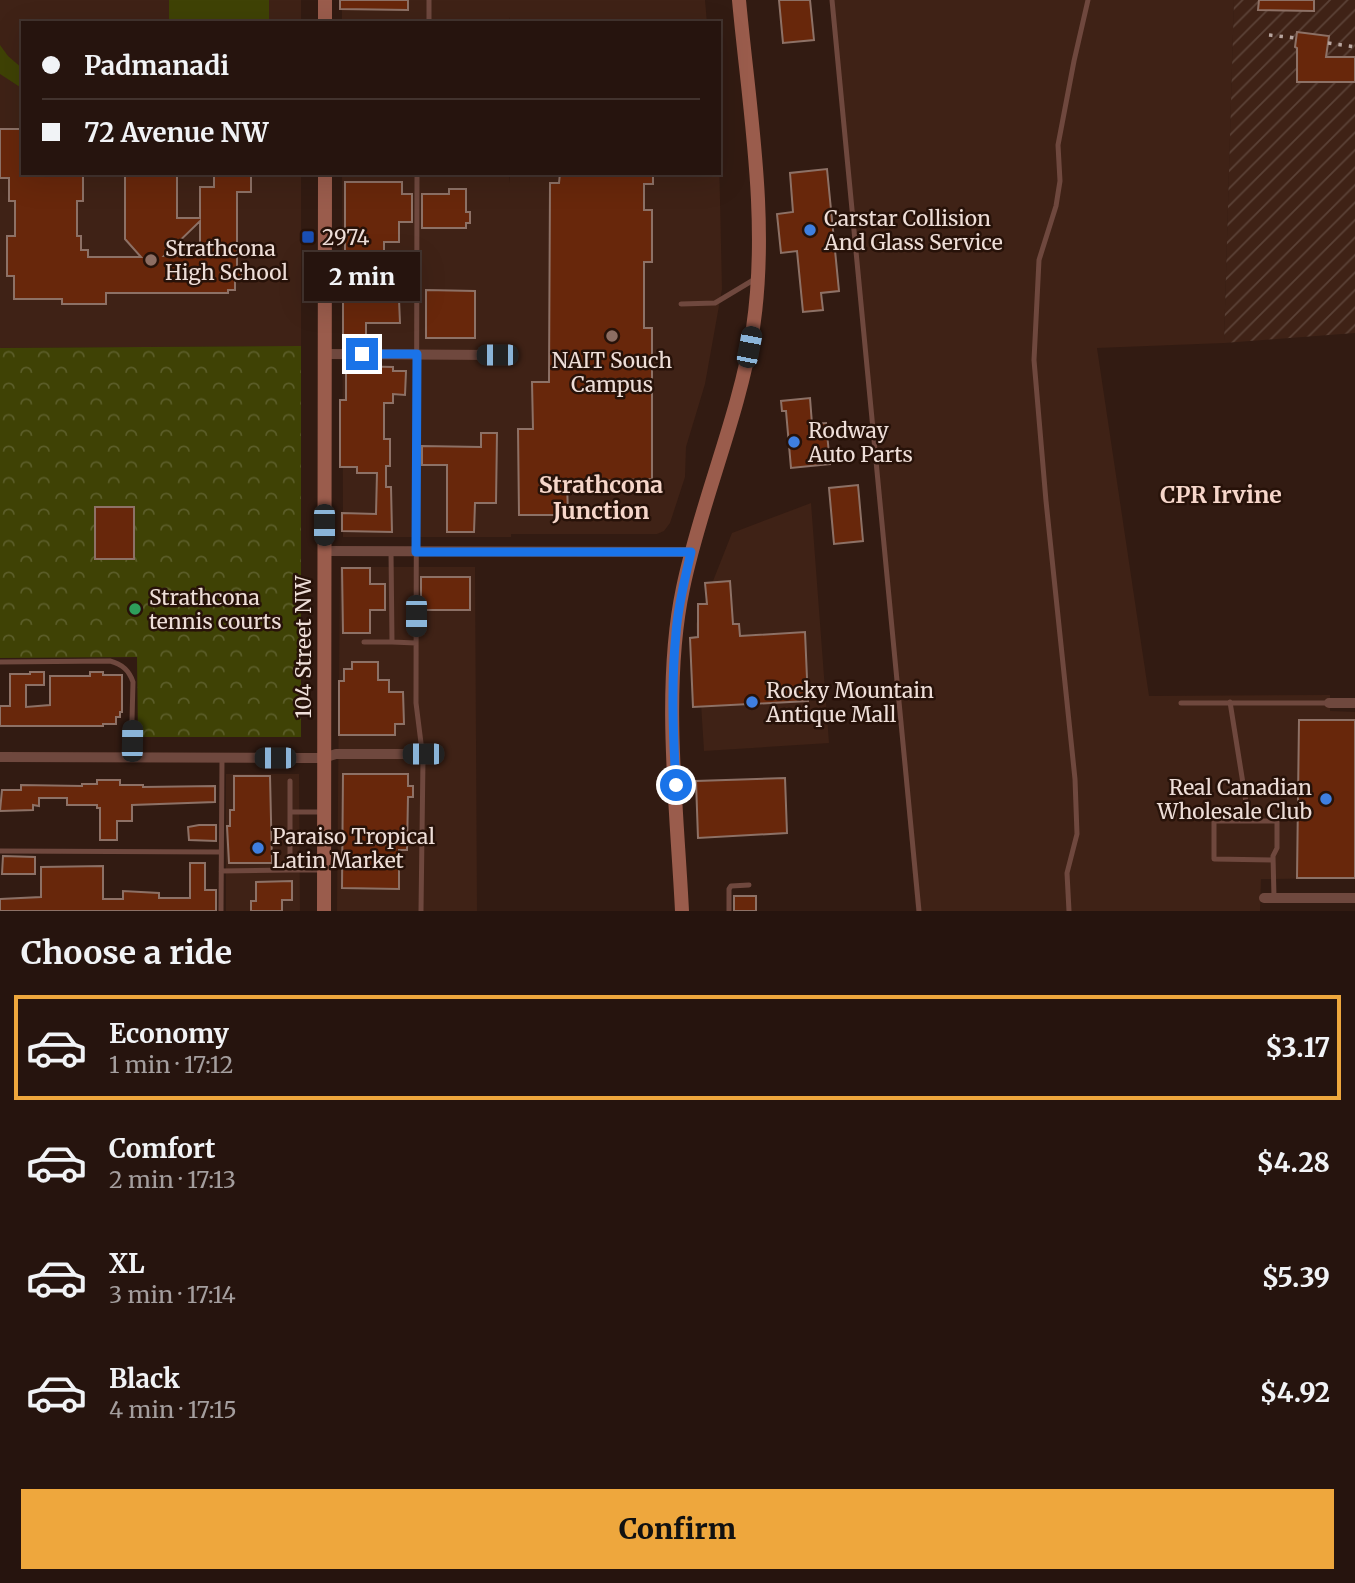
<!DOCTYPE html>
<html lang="en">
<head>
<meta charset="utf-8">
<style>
	:root { --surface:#26140e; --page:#2e1d17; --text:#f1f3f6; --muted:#a49e9e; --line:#42332e; --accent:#eea73d }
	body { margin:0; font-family:Merriweather,serif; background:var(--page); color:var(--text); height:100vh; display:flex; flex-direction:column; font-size:26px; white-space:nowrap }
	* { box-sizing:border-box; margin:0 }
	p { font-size:23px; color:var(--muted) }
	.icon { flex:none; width:38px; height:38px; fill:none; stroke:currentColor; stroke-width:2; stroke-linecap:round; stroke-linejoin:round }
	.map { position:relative; height:911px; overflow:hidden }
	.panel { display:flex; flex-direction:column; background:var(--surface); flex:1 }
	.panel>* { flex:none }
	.hud { position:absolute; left:21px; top:21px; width:700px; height:154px; border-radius:0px; box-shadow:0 7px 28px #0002,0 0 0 2px var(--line); display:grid; align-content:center; height:154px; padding:0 21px; background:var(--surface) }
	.end { position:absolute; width:32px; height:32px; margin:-16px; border:9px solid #1a73e8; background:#fff; box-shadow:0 0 0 4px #fff }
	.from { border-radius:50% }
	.bubble { position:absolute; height:49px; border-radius:0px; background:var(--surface); box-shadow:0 7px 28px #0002,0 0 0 2px var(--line); font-size:23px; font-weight:800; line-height:49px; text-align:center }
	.car { position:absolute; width:21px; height:42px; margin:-21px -10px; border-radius:9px; box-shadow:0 0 5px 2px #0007; background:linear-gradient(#222 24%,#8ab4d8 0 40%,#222 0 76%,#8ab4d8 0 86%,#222 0) }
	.hud b { display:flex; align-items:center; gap:24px; height:66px; font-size:26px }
	.hud b+b { border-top:2px solid var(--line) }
	.hud i { width:18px; height:18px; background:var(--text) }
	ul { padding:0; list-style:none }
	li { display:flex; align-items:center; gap:21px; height:105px; margin:0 14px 10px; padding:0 7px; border:4px solid transparent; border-radius:0px }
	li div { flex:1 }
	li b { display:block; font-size:26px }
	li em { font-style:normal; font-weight:800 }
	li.current { border-color:var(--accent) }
	li>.icon { width:63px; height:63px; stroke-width:1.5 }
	h2 { padding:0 21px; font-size:32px; line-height:84px }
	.action { display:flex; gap:14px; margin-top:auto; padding:14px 21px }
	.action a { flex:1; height:80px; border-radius:0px; background:var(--accent); color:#111; font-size:28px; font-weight:800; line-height:80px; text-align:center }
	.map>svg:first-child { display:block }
</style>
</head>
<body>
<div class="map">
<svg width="1355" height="911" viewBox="0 0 1355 911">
	<defs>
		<pattern id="industrial-furrows" width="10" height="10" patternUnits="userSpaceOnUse" patternTransform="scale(1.75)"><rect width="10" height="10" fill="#3f2216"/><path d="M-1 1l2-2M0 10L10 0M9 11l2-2" fill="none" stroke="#5b4237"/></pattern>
		<pattern id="park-crowns" width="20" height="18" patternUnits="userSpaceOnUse" patternTransform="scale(1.75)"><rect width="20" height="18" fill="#3f4205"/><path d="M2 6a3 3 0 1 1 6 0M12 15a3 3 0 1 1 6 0" fill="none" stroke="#5b5d29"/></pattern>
	</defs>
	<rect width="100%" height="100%" fill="#321b12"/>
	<path fill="#3f2216" d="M0 0H301V23H23V173H301V346L0 348Z
		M342 0H705L707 23H510V17L509 23H342Z
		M834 0H1234L1224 343 1097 348 1149 696 1330 695V711L1355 712V878L1261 879 1260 911H916Z
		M719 155 722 289 705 384 686 447 685 477 670 523 664 531 657 534H511V537H343L342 173H509L510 183V173H719Z
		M811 503 829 743 704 751 696 624 732 533Z
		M340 567H475L477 911H337Z
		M226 774H299L300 911H226Z"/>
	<path fill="url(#industrial-furrows)" d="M1234 0H1355V333L1224 343Z"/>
	<path fill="#3f4205" d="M169 0H269V23H169Z
		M0 45 8 56 23 69V89L0 74Z"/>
	<path fill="url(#park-crowns)" d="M301 346V737H138L137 657 0 658V348Z"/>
	<path fill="#68270b" stroke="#8d7166" stroke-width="2" fill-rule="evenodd" d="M340 0H408V10L340 9Z
		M779 0H810L814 40 783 43Z
		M1259 0H1314V11L1258 10Z
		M1297 32 1329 36 1326 57H1355V82H1297V48L1295 47Z
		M0 129H23V173H83V201H77V236H81V250H88V257H141L125 239V173H177V218H200V187H214V173H251V192H237V269H242V280H235V290H228V293H106V304H62V299H14V276H7V236H15V201H9V178H0ZM200 221V256H164Z
		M827 169 839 291 821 293 823 310 803 312 797 251 781 253 777 214 793 212 790 173Z
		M560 173H653V184H644V210H652V262H644V328H652V479L567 482 568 515H519L518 429H533L532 382H549L550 183H559Z
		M345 182H402V194H412V222H399V242H384V258H366L365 279H387V262L401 263V276H398L400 323H366V339H343V279H350L351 258H345Z
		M449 189H466V212H470V223H466V228H422V194H449Z
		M426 290 475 291V338H426Z
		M346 366 393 367V371H406L405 395 393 394V403H384V439H390V466H386V487H391L392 532 342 531V513L376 514 377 473H357V467H340V400H346Z
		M810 398 812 424 826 423 830 464 791 468 786 411H782L781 401Z
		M481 433H497L496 503H475L474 532H447V465H422V446L481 447Z
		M858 485 863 541 834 544 829 488Z
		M95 507H134V559H95Z
		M342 568H370V584H385V610H370V633H343Z
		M421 577H470V610H421Z
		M730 581 733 624H739L740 636 805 632 808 701 693 707 690 638 698 637V604H707L705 583Z
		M352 662H378V680H389V692H403L404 724H395V735H339V681H344V669H352Z
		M30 672H44V685H26V707L50 705V676H90V672H103V675H122V712H120V717H116V724H103V726H0V706H10V674H30Z
		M1299 720H1355V878H1297Z
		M343 774H408V786H413V797H408L407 850H399V889L342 888Z
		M234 776H270L272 863H229L227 826H230V810H234Z
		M785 778 787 833 698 838 696 781Z
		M97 780H120V785H143V787L215 786V802L132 805V821H117V840H100V808H97V805H67V798H39V806L33 805V810L0 811 2 790H21V785L82 786V784H97Z
		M199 825H216V841L189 840 188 827Z
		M3 856 35 857V874H2Z
		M190 863H205V890H216V911H0V899L41 897V867L103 866V899H123V891L159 893V898H190Z
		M292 881V900H282V911H251V901H256V882Z
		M734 896H756V911H734Z"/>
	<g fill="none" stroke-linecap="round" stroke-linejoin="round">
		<path stroke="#6f483e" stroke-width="5" d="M832 0 919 911
			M429 23V0
			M417 173 416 703 423 759 421 911
			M681 304 715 303 755 279
			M364 642H392L391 552
			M392 642 416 643
			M0 662 110 661C122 664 129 670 133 682L131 757
			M1230 702 1249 821
			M1181 703H1329
			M290 812V781
			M0 851 221 852
			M1273 860 1214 859V821H1277V848L1273 856 1274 897
			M321 870H290V812H324
			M221 871 290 870
			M221 911 222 758
			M729 911V889L731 886 749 885
			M1069 911 1067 873 1077 834 1075 779 1046 501 1034 360 1039 260 1056 206 1060 181 1058 145 1074 61 1088 0"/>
		<path stroke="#6f483e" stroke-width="10" d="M325 354 497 355
			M324 551 691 552
			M1329 703H1355
			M0 757 302 758H323L336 754H423
			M1264 898H1355"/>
		<path stroke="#9a5c4c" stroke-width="14" d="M325 23V0
			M324 911 325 173
			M682 911C677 810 662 687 683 588 701 501 739 417 753 328 769 220 749 108 739 0"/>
		<path stroke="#b7a59f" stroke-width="3.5" stroke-dasharray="3.5 7" stroke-linecap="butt" d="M1269 35 1296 38
			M1328 43 1355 47"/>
	</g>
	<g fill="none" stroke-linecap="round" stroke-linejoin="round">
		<path stroke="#1a73e8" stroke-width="9" d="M362 354H417L416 552H691C685 579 678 605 676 633 671 683 673 734 676 785"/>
	</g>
	<g fill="#3f7fe0" stroke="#271209" stroke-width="2.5">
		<circle cx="810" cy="230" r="7"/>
		<circle cx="794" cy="442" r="7"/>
		<circle cx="752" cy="702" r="7"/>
		<circle cx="1326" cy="799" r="7"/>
		<circle cx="258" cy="848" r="7"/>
	</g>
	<rect fill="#1a4fb4" stroke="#271209" stroke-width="2.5" x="301" y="230" width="14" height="14" rx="3.5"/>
	<g fill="#8d6e63" stroke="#271209" stroke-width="2.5">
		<circle cx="151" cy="260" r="7"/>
		<circle cx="612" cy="336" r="7"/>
	</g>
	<circle fill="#2e9e5b" stroke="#271209" stroke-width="2.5" cx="135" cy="609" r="7"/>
	<g text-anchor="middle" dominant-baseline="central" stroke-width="5" stroke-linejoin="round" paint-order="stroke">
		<g font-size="21" fill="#eeded8" stroke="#271209" text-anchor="start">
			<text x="824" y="218">Carstar Collision<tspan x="824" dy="24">And Glass Service</tspan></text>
			<text x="322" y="237">2974</text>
			<text x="165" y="248">Strathcona<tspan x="165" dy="24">High School</tspan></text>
			<text x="612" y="360" text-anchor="middle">NAIT Souch<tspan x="612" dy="24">Campus</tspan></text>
			<text x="808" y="430">Rodway<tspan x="808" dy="24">Auto Parts</tspan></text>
			<text x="149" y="597">Strathcona<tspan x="149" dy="24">tennis courts</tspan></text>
			<text x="766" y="690">Rocky Mountain<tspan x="766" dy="24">Antique Mall</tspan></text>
			<text x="1312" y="787" text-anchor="end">Real Canadian<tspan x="1312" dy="24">Wholesale Club</tspan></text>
			<text x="272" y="836">Paraiso Tropical<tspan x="272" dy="24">Latin Market</tspan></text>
		</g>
		<g font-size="21" fill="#eeded8" stroke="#271209">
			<text transform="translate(303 647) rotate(-90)">104 Street NW</text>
		</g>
		<g font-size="23" font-weight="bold" fill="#f6d6ca" stroke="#271209">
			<text x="601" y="484">Strathcona<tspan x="601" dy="26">Junction</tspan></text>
			<text x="1221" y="494">CPR Irvine</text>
		</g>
	</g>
</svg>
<i class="end from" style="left:676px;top:785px"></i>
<i class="end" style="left:362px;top:354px"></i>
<div class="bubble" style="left:304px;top:252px;width:116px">2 min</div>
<i class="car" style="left:749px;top:347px;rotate:11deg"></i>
<i class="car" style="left:497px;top:355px;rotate:270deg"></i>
<i class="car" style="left:324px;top:525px;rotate:180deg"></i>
<i class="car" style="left:416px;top:616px;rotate:180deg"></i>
<i class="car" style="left:132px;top:741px;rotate:1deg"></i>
<i class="car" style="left:423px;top:754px;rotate:270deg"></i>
<i class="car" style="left:275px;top:758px;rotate:270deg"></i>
<div class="hud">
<b><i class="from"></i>Padmanadi</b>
<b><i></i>72 Avenue NW</b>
</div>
</div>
<section class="panel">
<h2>Choose a ride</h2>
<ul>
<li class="current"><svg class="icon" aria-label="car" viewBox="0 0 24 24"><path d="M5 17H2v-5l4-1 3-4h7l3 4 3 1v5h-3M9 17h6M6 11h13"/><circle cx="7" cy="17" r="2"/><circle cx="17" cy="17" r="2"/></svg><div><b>Economy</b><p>1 min · 17:12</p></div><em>$3.17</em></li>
<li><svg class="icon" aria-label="car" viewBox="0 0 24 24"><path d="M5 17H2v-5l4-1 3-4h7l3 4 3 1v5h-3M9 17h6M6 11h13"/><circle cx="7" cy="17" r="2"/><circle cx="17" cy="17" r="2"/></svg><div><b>Comfort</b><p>2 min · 17:13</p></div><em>$4.28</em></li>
<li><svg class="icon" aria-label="car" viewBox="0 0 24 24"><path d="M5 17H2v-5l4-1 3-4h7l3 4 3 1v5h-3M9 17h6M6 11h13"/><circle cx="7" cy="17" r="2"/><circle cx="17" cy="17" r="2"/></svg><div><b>XL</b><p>3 min · 17:14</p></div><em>$5.39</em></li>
<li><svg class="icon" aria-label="car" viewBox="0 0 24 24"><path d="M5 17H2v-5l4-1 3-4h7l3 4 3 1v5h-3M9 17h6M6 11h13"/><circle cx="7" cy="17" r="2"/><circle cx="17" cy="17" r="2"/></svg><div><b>Black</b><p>4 min · 17:15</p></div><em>$4.92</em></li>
</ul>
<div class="action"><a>Confirm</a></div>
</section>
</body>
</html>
